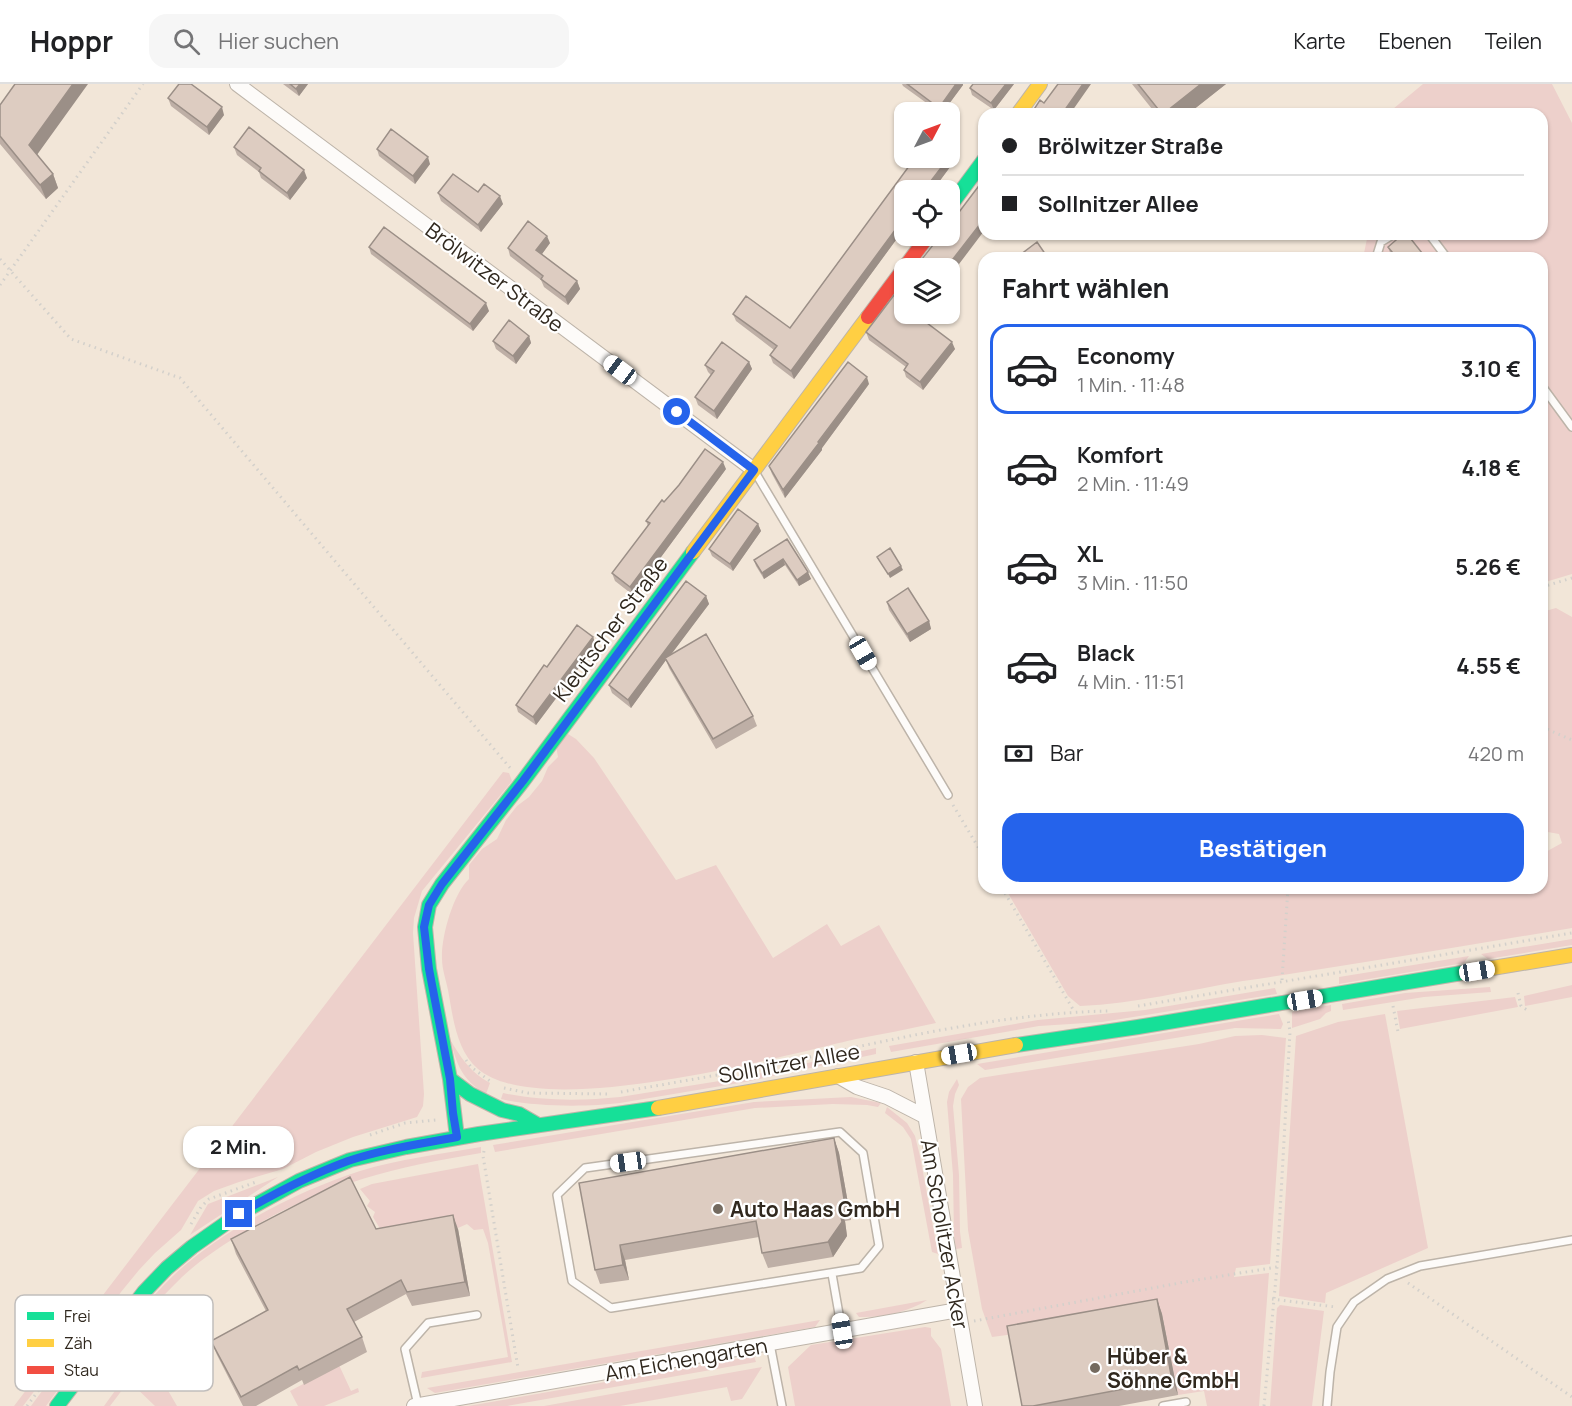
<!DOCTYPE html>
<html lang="de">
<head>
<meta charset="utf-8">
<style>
	:root { --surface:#fff; --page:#f6f6f6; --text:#202124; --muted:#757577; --line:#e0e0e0; --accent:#2563eb }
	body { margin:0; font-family:Manrope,sans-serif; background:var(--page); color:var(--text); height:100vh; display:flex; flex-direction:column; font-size:22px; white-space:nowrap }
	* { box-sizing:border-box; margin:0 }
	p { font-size:20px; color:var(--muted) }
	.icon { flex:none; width:33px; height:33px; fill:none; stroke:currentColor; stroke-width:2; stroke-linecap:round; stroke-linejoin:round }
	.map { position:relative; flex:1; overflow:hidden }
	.sheet { position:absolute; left:978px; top:168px; width:570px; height:642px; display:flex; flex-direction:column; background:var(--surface); border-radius:18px; box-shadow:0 2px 4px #0004 }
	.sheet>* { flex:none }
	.top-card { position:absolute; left:978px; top:24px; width:570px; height:132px; border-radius:18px; box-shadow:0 2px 4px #0004; display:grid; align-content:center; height:132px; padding:0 24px; background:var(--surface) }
	.needle { width:39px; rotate:49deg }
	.buttons { position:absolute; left:894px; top:18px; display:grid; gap:12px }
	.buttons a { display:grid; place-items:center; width:66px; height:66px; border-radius:12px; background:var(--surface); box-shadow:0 2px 4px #0004; font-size:30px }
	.end { position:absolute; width:27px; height:27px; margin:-14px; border:8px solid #2563eb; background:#fff; box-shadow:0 0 0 3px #fff }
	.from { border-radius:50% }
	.bubble { position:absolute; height:42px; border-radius:18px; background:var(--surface); box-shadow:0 2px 4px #0004; font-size:20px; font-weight:700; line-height:42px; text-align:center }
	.car { position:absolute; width:18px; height:36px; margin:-18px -9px; border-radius:8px; box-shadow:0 0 4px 2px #0007; background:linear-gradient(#fff 24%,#345 0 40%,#fff 0 76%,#345 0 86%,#fff 0) }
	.top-card b { display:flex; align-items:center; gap:21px; height:57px; font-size:22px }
	.top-card b+b { border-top:2px solid var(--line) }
	.top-card i { width:15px; height:15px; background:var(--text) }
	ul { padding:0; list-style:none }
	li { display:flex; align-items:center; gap:18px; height:90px; margin:0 12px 9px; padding:0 12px; border:3px solid transparent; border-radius:18px }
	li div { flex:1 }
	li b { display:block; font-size:22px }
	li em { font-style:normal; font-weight:700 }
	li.on { border-color:var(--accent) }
	li>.icon { width:54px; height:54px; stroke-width:1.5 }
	h2 { padding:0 24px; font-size:27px; line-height:72px }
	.pay { display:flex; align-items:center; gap:15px; height:66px; padding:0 24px; font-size:22px }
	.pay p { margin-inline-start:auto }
	.primary-button { display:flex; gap:12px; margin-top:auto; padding:12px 24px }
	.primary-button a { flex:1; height:69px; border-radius:18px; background:var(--accent); color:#fff; font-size:24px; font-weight:700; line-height:69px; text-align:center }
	header { display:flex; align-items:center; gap:36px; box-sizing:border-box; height:84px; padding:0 30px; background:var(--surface); border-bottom:2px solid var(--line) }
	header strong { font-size:28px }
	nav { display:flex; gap:33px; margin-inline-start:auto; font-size:21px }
	.search { width:420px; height:54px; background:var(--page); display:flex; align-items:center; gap:15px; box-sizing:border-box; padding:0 21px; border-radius:18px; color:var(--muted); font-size:22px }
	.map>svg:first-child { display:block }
</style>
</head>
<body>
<header>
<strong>Hoppr</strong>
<div class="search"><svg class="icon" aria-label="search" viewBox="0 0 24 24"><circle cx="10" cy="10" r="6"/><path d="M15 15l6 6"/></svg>Hier suchen</div>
<nav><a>Karte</a><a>Ebenen</a><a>Teilen</a></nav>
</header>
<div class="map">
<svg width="1572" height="1322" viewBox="0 0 1572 1322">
	<rect width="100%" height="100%" fill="#f2e6d8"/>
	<path fill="#edd0cb" d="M1423 0H1552L1572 39V490L1542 499V174H1363L1368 150H1542V30H1387Z
		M1556 524 1572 533V844C1462 862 1353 881 1243 897 1188 906 1135 920 1080 922L1068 912 1005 804H1542V770L1562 759 1559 750 1542 747V528Z
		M568 650 576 655 594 674 676 796 716 781 773 874 827 840 841 862 879 841 936 939C909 945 882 950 856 955 778 973 541 1038 478 985 456 966 453 933 448 906 446 896 442 885 442 875 441 853 453 810 469 795V781L482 765 497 755 506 736 517 722 529 713 542 697 548 683 558 673 556 662Z
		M503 688 509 689 512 697 422 807 414 834 413 849 424 1010 423 1022 417 1033 353 1053 316 1068 283 1085 239 1098 214 1107 198 1117 181 1146 155 1169 139 1186 121 1208 100 1239 84 1248 70 1260 23 1322H14L43 1284 90 1228Z
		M1572 855V861L1488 875 1481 870Z
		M1469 872 1464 879 1339 900V893Z
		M1572 901V913L1525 922 1524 912Z
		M1490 903 1491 908 1424 913 1343 926 1342 920 1405 909Z
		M1275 904 1277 910 1102 938 1039 942 891 968 889 962 1038 936 1145 926Z
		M1515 913 1518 923 1400 945 1397 927Z
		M1331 921V927L1326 929 1320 935 1292 944V928Z
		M1279 930 1283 940 1281 945 1235 944 985 986 977 980Z
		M1385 930 1428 1164 1326 1209 1325 1219 1279 1212 1296 952 1338 938Z
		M1262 951 1286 954 1270 1180 1236 1184 1234 1193 1269 1189 1259 1322H1207L1204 1307 1178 1311 1162 1230 992 1253 982 1225 968 1146 961 1015 968 1003 980 994 1199 960 1235 952Z
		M450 955C460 973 471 989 490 999L486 1010C462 996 457 981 450 955Z
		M876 964V970L745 998 620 1019C589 1023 532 1023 501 1015L503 1009C540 1017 582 1017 620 1013L744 993Z
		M957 995 959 1001 955 1010 953 1022 959 1091 960 1148 962 1164 956 1165 954 1151 953 1091 947 1018 949 1008Z
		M851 1013 881 1019 878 1023 867 1021 833 1020 755 1024 495 1068 493 1061 754 1018Z
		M887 1023 907 1039 915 1052 920 1072 938 1170 932 1168 911 1055 903 1043 885 1029Z
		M481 1063V1069C390 1084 321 1101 241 1150 220 1163 200 1176 182 1193 171 1204 160 1215 150 1226 129 1249 113 1279 86 1296 115 1260 143 1220 177 1188 224 1145 300 1106 360 1087 399 1075 441 1070 481 1063Z
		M478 1080 512 1278 421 1294 422 1288 508 1273 488 1159 483 1145 474 1146 467 1140 458 1144 454 1139 428 1135 382 1148 373 1133 375 1128 367 1122 370 1117 360 1105 372 1100Z
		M278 1093 190 1151 208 1120Z
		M927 1216C909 1228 881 1234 859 1233L856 1229Z
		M1280 1221 1324 1227 1312 1322H1270L1277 1224Z
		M820 1236 815 1243 435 1309 427 1304Z
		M925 1243 931 1244V1252L941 1265 951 1322H795L788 1283 811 1261Z
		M103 1244 46 1322H31L73 1265 81 1257Z
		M137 1253 177 1322H155L129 1297 110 1322H104L125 1293V1291L111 1287Z
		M754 1272 756 1278 507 1322H468Z
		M339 1281 351 1307 358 1304 359 1308 324 1322H298L290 1307Z
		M762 1283 742 1315 731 1317 727 1303 620 1322H544Z"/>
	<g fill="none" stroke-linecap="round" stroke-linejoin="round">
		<g stroke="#bdb4a9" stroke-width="10">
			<path id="lane" d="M1429 150 1447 174
				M1376 174 1381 158 1394 150
				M1542 302 1572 343
				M755 388 948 711
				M840 1048 863 1069 879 1162 861 1184 611 1224 572 1197 557 1111 585 1084Z
				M832 1190 842 1247
				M770 1260 782 1322
				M418 1321 405 1265 428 1239 477 1231
				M1163 1322 1186 1318
				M1327 1322 1330 1288 1337 1243 1354 1218 1387 1195 1420 1182 1572 1156"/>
		</g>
		<g stroke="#bdb4a9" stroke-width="16">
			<path id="street" d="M237 0 754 386
				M916 978 975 1322
				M838 992 857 1003 887 1013 924 1032
				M414 1322 958 1226"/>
		</g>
		<g stroke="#bdb4a9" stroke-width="16">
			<path id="fast" d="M950 122 984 76
				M1016 961 1138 943 1480 886
				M450 995 470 1010 502 1026 519 1030 538 1041
				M457 1053 450 995 429 885 425 843 429 821 442 800 523 697 693 468
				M57 1322 144 1208 167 1184 192 1163 239 1130 299 1097 350 1076 406 1063 479 1050 658 1024"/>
		</g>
		<g stroke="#bdb4a9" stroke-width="16">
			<path id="slow" d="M1018 30 1040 0
				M693 468 868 233
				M1480 886 1572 871
				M658 1024 1016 961"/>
		</g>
		<g stroke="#bdb4a9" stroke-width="16">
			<path id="jam" d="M868 233 928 152"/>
		</g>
		<path stroke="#d3d0cb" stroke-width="3" stroke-dasharray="1.5 4.5" stroke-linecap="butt" d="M0 175 71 255 180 294 511 685
			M0 201 143 0
			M1542 503 1572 494
			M1542 643 1572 656
			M953 721 984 773
			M1002 804 1074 927
			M1282 896 1288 804
			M1518 909 1521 922 1527 926
			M1138 922 1572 849
			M1393 922 1398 948
			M466 976 471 983 490 997
			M504 1004 528 1009 611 1010
			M621 1008C682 997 744 987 805 974 903 953 1008 929 1108 927
			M370 1051 405 1039 436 1036
			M484 1067 483 1072 518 1284
			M191 1140 201 1123 209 1115 256 1098
			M1408 1199 1572 1313
			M1272 1215 1336 1223
			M974 1237 1185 1198 1277 1183
			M27 1322 72 1262 85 1252
			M1264 1322 1277 1183 1290 948 1288 935"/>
		<use href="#lane" stroke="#fdfbf9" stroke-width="7"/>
		<use href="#street" stroke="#fdfbf9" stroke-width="14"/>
		<use href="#fast" stroke="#16e098" stroke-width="14"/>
		<use href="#slow" stroke="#ffcf43" stroke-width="14"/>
		<use href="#jam" stroke="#f24e42" stroke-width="14"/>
	</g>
	<path fill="#beafa6" d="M283 0H308L299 12Z
		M902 0H963V1L943 28H939L903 2Z
		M973 0H1014L994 26 972 11 970 4Z
		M1132 0H1226L1188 30H1156Z
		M168 14 224 31 209 51 171 22Z
		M0 21 37 71 53 90 58 104 46 115 0 60Z
		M234 63 307 94 290 116 261 94 259 88 237 71Z
		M377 65 430 80 415 100 379 72Z
		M915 74H944L947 76 950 83 933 106H904V145L794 295 773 279 770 271 774 266 736 237 733 230 746 212 790 244Z
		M478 108 503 120 481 148 441 117 438 109Z
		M550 159 542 170 577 197 580 205 568 221 544 203 541 196 510 172 508 164Z
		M369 163 489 227 473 247 371 170Z
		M1388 163 1426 174H1392Z
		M920 234 955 265 923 306 906 293 904 286 906 283 869 256 866 248Z
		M529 252 531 259 516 280 496 265 493 257Z
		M749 278 752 285 717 335 698 321 695 313 711 291 708 288 705 281Z
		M869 300 822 364V366L785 414 772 390 769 382Z
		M726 385 633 511 615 497 612 489 648 442 646 437 664 418Z
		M758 440 761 447 733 487 712 472 709 465Z
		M787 455 811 495 799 502 785 481 764 495 756 482 754 476Z
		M706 512 709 520 671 570 753 632 757 642 716 665 669 584 666 576 631 624 612 609 609 601Z
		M887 518 929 537 931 545 910 558 889 526Z
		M593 553 596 561 536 641 518 628 516 621Z
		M834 1054 839 1069 851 1136 845 1137 847 1152 833 1173 768 1184 762 1169 759 1153 625 1176 629 1196 600 1200 595 1186 579 1099Z
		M376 1145H458L470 1212 412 1222 406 1210 354 1238 362 1253 367 1268 304 1301 302 1296 256 1322H243L217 1271 211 1257 266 1227 236 1170 231 1155Z
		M1157 1215 1162 1230 1178 1311 1119 1322H1022Z"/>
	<path fill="#9b8f87" d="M73 0H88L34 75 29 61Z
		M300 0H308L299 12 296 5Z
		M956 0H963V1L943 28H941L939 24Z
		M1006 0H1014L994 26 991 19Z
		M1083 0H1091L1070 30H1062Z
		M1201 0H1226L1188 30H1163Z
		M222 23 224 31 209 51 207 43Z
		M428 73 430 80 415 100 413 92Z
		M947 76 950 83 933 106H924Z
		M304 86 307 94 290 116 287 109Z
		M53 90 58 104 46 115 40 101Z
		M500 112 503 120 481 148 478 141Z
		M904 134V145L794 295 791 287Z
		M984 135V147L950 192V184H946Z
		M547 152 550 159 539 174 536 166Z
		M577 197 580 205 568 221 565 213Z
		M486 219 489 227 473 247 470 240Z
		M915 230H924L918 237Z
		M529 252 531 259 516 280 513 272Z
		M952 258 955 265 923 306 920 298Z
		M749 278 752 285 717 335 714 327Z
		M867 293 869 300 822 364V366L785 414 783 406Z
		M723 378 726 385 633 511 630 503Z
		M758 440 761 447 733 487 730 480Z
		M783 475 785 481 764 495 762 489Z
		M901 482 903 486 890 494 888 490Z
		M808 488 811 495 799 502 797 496Z
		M706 512 709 520 667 576 665 574 666 576 631 624 628 616Z
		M929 537 931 545 910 558 907 550Z
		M593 553 596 561 536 641 533 633Z
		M834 1054 839 1069 851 1136 845 1121Z
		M839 1122 845 1137 847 1152 833 1173 828 1158Z
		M453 1131 458 1145 470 1212 465 1198Z
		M620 1161 625 1176 629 1196 623 1181Z
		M1157 1215 1162 1230 1178 1311 1172 1296Z"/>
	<path fill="#ddccc1" stroke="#9b8f87" stroke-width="1.5" d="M15 0H73L29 61 53 90 40 101 0 52V21Z
		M179 0H191L222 23 207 43 168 14Z
		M290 0H300L296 5Z
		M907 0H956L939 24Z
		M973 0H1006L991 19 970 4Z
		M1058 0H1083L1062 30H1031L1040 16 1044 19Z
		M1138 0H1201L1163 30H1162Z
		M249 43 304 86 287 109 259 87 261 84 234 63Z
		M391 45 428 73 413 92 377 65Z
		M915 74H944L947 76 924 106H904V134L791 287 770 271 777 262 733 230 746 212 790 244Z
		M453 90 478 108 484 100 500 112 478 141 438 109Z
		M984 95V135L946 184H915L940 152H950V140Z
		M528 137 547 152 536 166 577 197 565 213 541 195 543 192 508 164Z
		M384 143 486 219 470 240 369 163Z
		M1403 150H1407L1426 174H1397L1388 163Z
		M1037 158 1048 174H1016Z
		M904 198V230H915L952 258 920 298 904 286 908 280 866 248Z
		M509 236 529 252 513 272 493 257Z
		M722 258 749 278 714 327 695 313 714 287 705 281Z
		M848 278 867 293 818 358 819 359 783 406 769 382Z
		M705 365 723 378 630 503 612 489 650 439 646 437 662 416 664 418 679 401Z
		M738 425 758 440 730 480 709 465Z
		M787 455 808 488 797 496 783 475 762 489 754 476Z
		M890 464 901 482 888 490 877 473Z
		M686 497 706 512 628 616 609 601Z
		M908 504 929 537 907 550 887 518Z
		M577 541 593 553 533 633 516 621 544 581 547 583Z
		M706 550 753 632 713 655 665 574Z
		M834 1054 845 1121 839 1122 842 1138 828 1158 762 1169 756 1137 620 1161 623 1181 595 1186 579 1099Z
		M350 1093 376 1145 453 1131 465 1198 407 1208 401 1196 347 1225 362 1253 299 1286 297 1282 241 1313 211 1257 268 1226 231 1155Z
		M1157 1215 1172 1296 1033 1322H1022L1007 1242Z"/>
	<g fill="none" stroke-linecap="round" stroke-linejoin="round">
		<path stroke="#2563eb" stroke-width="8" d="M239 1130C275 1109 310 1091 348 1077 383 1065 421 1060 457 1053L453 1029 450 995 429 885 424 843 429 821 442 800 523 697 754 386 677 328"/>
	</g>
	<g fill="#746a5f" stroke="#fff" stroke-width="2">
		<circle cx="718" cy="1125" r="6"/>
		<circle cx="1095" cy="1284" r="6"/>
	</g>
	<g text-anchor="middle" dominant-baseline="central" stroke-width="4.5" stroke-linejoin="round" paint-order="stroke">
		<g font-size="21" fill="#30281e" stroke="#fff">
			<text transform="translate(495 193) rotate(37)">Brölwitzer Straße</text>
			<text transform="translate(610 545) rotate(-53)">Kleutscher Straße</text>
			<text transform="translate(789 979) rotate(-10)">Sollnitzer Allee</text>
			<text transform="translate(945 1150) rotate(80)">Am Scholitzer Acker</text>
			<text transform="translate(686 1275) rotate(-10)">Am Eichengarten</text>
		</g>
		<g font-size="21" font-weight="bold" fill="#30281e" stroke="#fff" text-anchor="start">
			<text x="730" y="1125">Auto Haas GmbH</text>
			<text x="1107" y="1272">Hüber &amp;<tspan x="1107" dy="24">Söhne GmbH</tspan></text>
		</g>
	</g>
	<rect x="15" y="1211" width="198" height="96" rx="9" fill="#fff" stroke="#c1bebc" stroke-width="1.5"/>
	<rect x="27" y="1228" width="27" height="8" fill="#16e098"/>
	<rect x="27" y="1255" width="27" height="8" fill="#ffcf43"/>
	<rect x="27" y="1282" width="27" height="8" fill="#f24e42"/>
	<g font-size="16" fill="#30281e">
		<text x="64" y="1238">Frei</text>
		<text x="64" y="1265">Zäh</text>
		<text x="64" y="1292">Stau</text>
	</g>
</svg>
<div class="buttons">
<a><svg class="needle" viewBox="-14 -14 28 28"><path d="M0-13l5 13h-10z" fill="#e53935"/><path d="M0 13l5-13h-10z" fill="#757577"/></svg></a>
<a><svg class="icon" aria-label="locate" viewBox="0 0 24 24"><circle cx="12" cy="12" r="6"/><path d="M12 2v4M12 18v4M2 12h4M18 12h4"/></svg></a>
<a><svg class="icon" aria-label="layers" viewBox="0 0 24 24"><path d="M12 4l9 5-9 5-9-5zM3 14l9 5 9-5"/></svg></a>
</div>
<i class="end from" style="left:677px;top:328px"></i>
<i class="end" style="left:239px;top:1130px"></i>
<div class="bubble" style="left:183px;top:1042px;width:111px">2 Min.</div>
<i class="car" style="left:620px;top:286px;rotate:307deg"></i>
<i class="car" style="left:863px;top:569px;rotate:150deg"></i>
<i class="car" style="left:1477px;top:887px;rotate:81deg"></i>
<i class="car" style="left:1305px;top:916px;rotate:81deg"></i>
<i class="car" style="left:959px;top:970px;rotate:260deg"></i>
<i class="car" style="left:628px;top:1078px;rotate:262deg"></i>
<i class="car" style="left:842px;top:1247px;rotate:351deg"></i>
<div class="top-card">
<b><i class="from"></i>Brölwitzer Straße</b>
<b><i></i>Sollnitzer Allee</b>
</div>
<section class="sheet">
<h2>Fahrt wählen</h2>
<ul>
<li class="on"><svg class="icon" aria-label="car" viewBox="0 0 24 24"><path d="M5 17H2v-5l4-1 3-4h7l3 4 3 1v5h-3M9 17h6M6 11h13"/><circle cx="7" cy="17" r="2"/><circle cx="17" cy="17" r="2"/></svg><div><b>Economy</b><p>1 Min. · 11:48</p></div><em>3.10 €</em></li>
<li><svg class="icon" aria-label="car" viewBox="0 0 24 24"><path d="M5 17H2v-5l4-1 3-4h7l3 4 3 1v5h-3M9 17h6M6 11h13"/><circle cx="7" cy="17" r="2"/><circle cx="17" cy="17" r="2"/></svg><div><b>Komfort</b><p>2 Min. · 11:49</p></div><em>4.18 €</em></li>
<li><svg class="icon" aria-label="car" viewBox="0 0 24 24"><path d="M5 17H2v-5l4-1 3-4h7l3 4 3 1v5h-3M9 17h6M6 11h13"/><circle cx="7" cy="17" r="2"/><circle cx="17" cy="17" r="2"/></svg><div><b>XL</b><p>3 Min. · 11:50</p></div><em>5.26 €</em></li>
<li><svg class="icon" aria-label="car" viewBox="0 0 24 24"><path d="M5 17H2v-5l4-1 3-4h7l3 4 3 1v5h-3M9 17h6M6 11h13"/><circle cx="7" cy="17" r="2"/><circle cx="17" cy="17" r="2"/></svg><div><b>Black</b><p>4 Min. · 11:51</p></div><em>4.55 €</em></li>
</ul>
<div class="pay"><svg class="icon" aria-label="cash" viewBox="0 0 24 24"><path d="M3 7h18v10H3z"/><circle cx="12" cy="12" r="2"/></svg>Bar<p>420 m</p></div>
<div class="primary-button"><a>Bestätigen</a></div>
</section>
</div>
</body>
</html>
